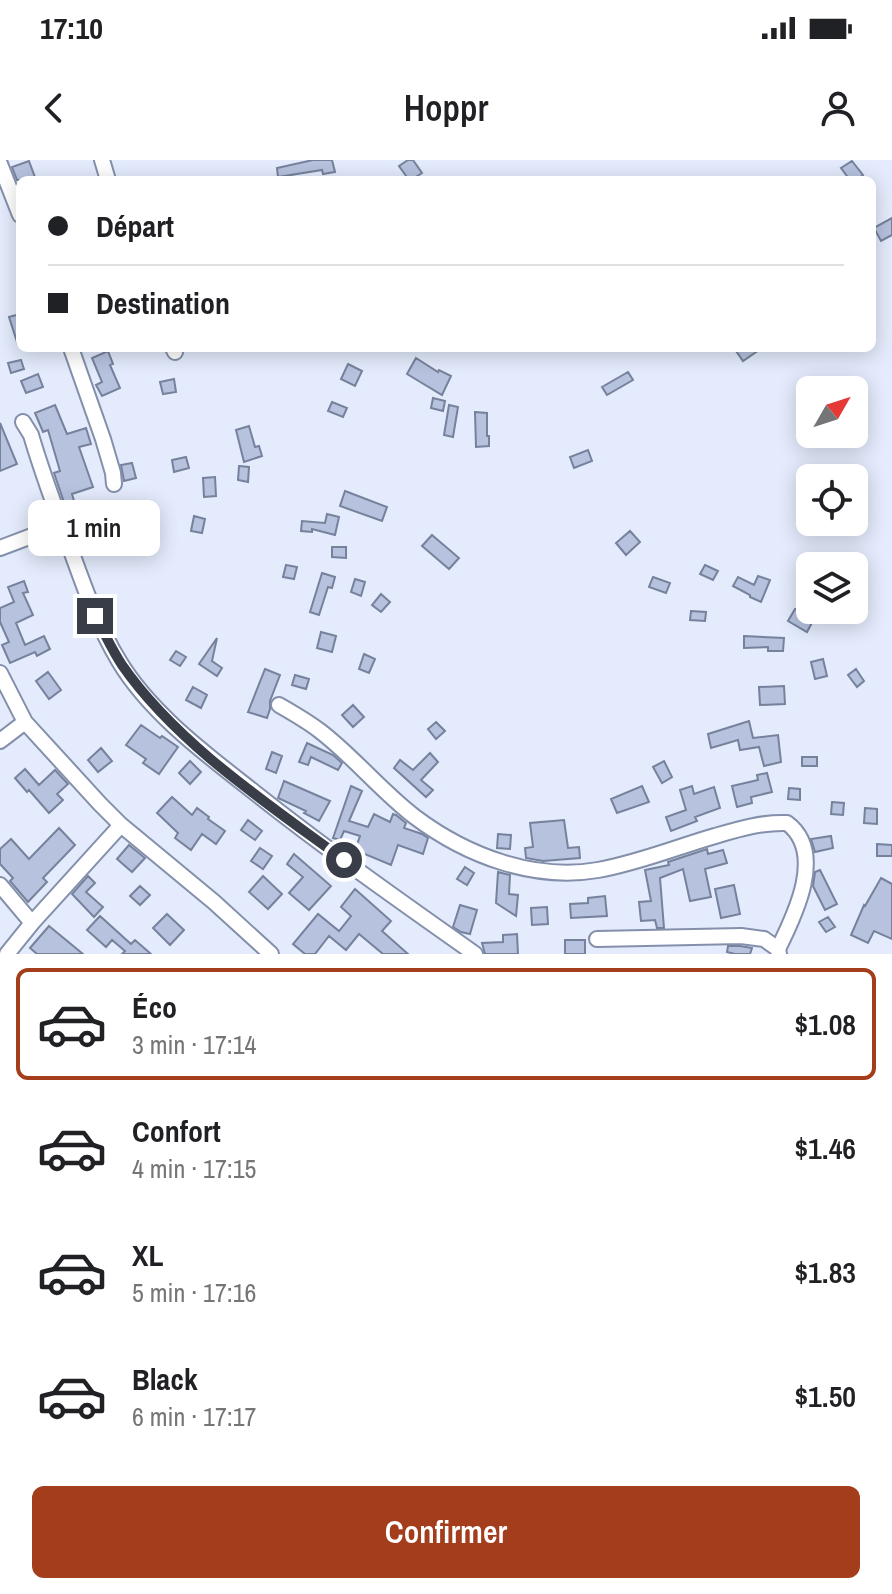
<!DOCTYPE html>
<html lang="fr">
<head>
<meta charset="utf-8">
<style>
	:root { --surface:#fff; --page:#f2f2f2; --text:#202124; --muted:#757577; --line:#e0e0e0; --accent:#a43d1c }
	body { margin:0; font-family:"Archivo Narrow",sans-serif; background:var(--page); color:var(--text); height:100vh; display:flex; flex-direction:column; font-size:30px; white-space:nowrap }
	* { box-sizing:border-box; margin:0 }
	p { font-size:26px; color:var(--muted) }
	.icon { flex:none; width:44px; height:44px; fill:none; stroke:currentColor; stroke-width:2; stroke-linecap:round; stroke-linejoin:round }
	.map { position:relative; height:794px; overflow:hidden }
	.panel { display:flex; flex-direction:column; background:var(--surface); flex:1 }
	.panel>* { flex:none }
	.guide { position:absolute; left:16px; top:16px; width:860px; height:176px; border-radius:12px; box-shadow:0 4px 20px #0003; display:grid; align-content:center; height:176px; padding:0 32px; background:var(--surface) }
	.needle { width:52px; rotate:51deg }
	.fabs { position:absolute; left:796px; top:216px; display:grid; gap:16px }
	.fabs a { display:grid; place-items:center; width:72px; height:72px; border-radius:12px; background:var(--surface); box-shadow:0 4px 20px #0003; font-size:40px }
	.end { position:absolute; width:36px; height:36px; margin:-18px; border:10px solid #383d48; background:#fff; box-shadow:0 0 0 4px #fff }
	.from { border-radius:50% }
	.bubble { position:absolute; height:56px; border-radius:12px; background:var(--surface); box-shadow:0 4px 20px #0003; font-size:26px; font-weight:600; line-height:56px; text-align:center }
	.guide b { display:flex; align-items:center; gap:28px; height:76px; font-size:30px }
	.guide b+b { border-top:2px solid var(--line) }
	.guide i { width:20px; height:20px; background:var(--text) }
	ul { padding:14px 0 0; list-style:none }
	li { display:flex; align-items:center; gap:24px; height:112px; margin:0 16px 12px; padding:0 16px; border:4px solid transparent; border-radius:12px }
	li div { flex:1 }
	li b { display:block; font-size:30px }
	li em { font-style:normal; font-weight:600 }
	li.selected { border-color:var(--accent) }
	li>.icon { width:72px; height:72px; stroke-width:1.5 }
	.action { display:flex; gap:16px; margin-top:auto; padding:16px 32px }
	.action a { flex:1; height:92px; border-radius:12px; background:var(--accent); color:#fff; font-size:32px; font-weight:600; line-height:92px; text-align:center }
	.status { display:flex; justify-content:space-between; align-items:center; height:56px; padding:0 40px; background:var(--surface); direction:ltr }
	.status svg { height:22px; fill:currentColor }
	header { display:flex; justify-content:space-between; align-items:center; height:104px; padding:0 32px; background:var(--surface); font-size:36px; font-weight:600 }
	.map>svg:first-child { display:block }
</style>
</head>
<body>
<div class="status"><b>17:10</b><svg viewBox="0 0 49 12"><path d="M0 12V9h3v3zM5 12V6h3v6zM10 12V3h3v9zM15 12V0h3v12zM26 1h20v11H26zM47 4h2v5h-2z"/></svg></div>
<header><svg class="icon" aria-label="back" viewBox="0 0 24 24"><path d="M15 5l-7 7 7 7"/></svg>Hoppr<svg class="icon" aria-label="person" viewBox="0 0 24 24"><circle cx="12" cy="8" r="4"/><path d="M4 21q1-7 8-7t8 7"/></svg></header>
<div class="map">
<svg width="892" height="794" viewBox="0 0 892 794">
	<rect width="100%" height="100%" fill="#e3ebfc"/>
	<path fill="#b6c2de" stroke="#76829c" stroke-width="2" d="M313 0H332L335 12 323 14 322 10 278 17 277 8Z
		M408 0H413L422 13 411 20H409L399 6Z
		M29 1 36 20H17L12 7Z
		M852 1 863 15 856 20H850L841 8Z
		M892 58V75L881 81 874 68Z
		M20 154V185H18L9 157Z
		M734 188H762L743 201Z
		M108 191 113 204 110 205 120 228 102 236 96 225 102 222 92 198Z
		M416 198 438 212 439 210 451 216 442 235 407 214Z
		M21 200 24 209 11 213 8 203Z
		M348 204 362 211 355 226 341 219Z
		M628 212 633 220 607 235 602 227Z
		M38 214 43 227 26 233 21 221Z
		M174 219 176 232 163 234 160 222Z
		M433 238 445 241 443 251 431 248Z
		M332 242 347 248 343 257 328 251Z
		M55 245 67 274 86 268 91 284 79 287 93 327 72 334 77 351 68 354 54 313 60 311 48 270 43 272 35 253Z
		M449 245 458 247 453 277 444 275Z
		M475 252 487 253V276H489V286L476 287Z
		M0 263 17 304 0 311Z
		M249 266 255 287 259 286 262 296 244 302 236 270Z
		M588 290 592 301 574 308 570 297Z
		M186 297 189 308 174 312 172 300Z
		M132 303 136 318 124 321 121 305Z
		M239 306 249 307 248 322 238 320Z
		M215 317 216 336 204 337 203 318Z
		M345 331 387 347 382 361 340 346Z
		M132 343 137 344 140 360 144 359 146 369 130 373 123 345Z
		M96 353 101 371 90 374 86 356Z
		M327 354 339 357 335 375 312 369V372L301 371 302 361 325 363Z
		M194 356 205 359 202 373 191 371Z
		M630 371 640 382 626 395 616 383Z
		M432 375 459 398 449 409 422 386Z
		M332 387H346V398L332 397Z
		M286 405 297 407 294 419 283 417Z
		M705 405 718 411 713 420 700 414Z
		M322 413 335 417 332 428 328 427 319 455 310 452Z
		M758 416 770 420 761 442 750 437V435L733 426 738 417 754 425Z
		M653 417 670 423 666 433 649 427Z
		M355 419 365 422 361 436 351 432Z
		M24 421 28 432 23 433 33 455 16 463 25 485 44 476 50 489 37 496 35 492 10 503 2 485 9 482 0 462V448L14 442 8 427Z
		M381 434 390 442 381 452 372 445Z
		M795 449 814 459 807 472 788 461Z
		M691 451 706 452 705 461 690 460Z
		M321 472 336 476 332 492 317 488Z
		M744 476 784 478 783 491H768V487L744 488Z
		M217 478 212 501 222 508 217 516 199 504Z
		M176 491 186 497 180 506 170 500Z
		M364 494 375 499 369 513 359 509Z
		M823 499 827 516 815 519 811 502Z
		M265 509 280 515 270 541V549L267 558 248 552Z
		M856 509 864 521 857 527 848 515Z
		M48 512 61 530 49 539 36 521Z
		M295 515 309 519 306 529 292 525Z
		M784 526 785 544 760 545 759 527Z
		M193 527 207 535 201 548 186 540Z
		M353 545 364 557 353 567 342 555Z
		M749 561 753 578 778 575 781 602 764 606 759 587 740 590 738 580 711 588 708 574Z
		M436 562 445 571 436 579 428 569Z
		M141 565 160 578 162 576 178 587 159 614 143 603 146 599 126 585Z
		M307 583 333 595 342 603 338 610 311 597 308 605 299 602Z
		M101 588 112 601 98 612 88 600Z
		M272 592 282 596 276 613 266 609Z
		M430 593 438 602 421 620 433 630 426 637 394 608 400 600 413 610Z
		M802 597H817V606H802Z
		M190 601 201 612 190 624 179 613Z
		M664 601 672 617 662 623 653 607Z
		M25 609 39 625 55 610 68 624 57 634 63 640 49 653 29 630 27 632 15 618Z
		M767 613 772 632 751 637 752 643 737 647 732 626 758 620 757 615Z
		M284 621 330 641 319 661 304 653 306 651 278 638Z
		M351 626 362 631 349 661 368 667 374 654 390 662 393 654 396 655 406 663 404 668 422 674 428 678 423 694 398 685 391 705 355 690 360 676 344 671 340 680 333 678Z
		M642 626 649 642 617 653 611 639Z
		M692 626 694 634 714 627 720 648 695 657 697 661 671 671 666 657 686 650 680 630Z
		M789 628 800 629V640L788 639Z
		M172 637 192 655 197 648 209 657 208 659 225 671 216 684 202 674 191 690 175 678 178 673 157 653Z
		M832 642 844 643 843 655 831 654Z
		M865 648 877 649V664L864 663Z
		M248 660 262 671 255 680 241 670Z
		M564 660 568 688 579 687 580 698 543 701 526 698 525 688 533 687 530 663Z
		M59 668 75 685 43 718 47 722 28 742 10 721 13 718 0 704V689L11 679 29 699Z
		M498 674 511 675 510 689 497 688Z
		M831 676 833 688 815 692 811 679Z
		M877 684 892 685V696H877Z
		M129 685 145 698 132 712 117 699Z
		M260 688 272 696 263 709 251 701Z
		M707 689 708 694 723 690 727 703 705 709 711 737 690 741 683 709 660 718 664 768H657L655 760 641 761 639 742 651 741 645 710 669 705 668 702Z
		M294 694 331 726 309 750 289 733 303 717 287 704Z
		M465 707 474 713 467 725 457 719Z
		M820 710 837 744 825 750 813 726 815 712Z
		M498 712 510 715 509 734 518 735 516 756 496 743Z
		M88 716 95 723 86 732 103 747 94 757 72 734Z
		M263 716 282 734 268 749 249 732Z
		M881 718 892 724V779L874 771 868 783 851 775 864 745 865 746Z
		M734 725 740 754 721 758 715 729Z
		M140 726 150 735 140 745 130 736Z
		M355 729 391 761 382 771 408 794H383L359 774 346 790 329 776 315 794H305L293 784 318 754 339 771 351 756 341 747Z
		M605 736 607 756 571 758 570 744 588 743V738Z
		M460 745 477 750 470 774 461 772 453 767Z
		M547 747 548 764 532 765 531 748Z
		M167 754 184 770 170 785 153 768Z
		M100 756 131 784 135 780 151 794H122L125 791 112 780 106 787 87 770Z
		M828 757 835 767 826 772 819 762Z
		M49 766 83 794H37L30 788Z
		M517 774 518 794H485L482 783 503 782V775Z
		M565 780H585V794H565Z
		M728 786H740L752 788 750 794H735L727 792Z"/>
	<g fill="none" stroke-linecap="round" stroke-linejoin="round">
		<g stroke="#8490ab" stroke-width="18">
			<path id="minor" d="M102 0 108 20
				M0 4 20 55
				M71 188 103 279 113 313 114 324
				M173 188 175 192
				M23 262 31 275C43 316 58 356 73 396 86 432 99 468 119 501 150 553 207 595 254 632 326 689 400 741 475 794
				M0 388 61 365
				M0 513 25 562 100 644 121 665 214 742 271 794
				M279 545C293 553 307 561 320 571 354 597 381 631 415 657 467 696 534 721 598 710 638 703 677 687 715 676 739 669 762 662 787 663 826 692 795 755 778 789L779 794
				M0 581 25 562
				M0 725 32 763
				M597 779 741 776 764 779 778 789
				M7 794 32 763 121 665"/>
		</g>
		<use href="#minor" stroke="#fff" stroke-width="14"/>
	</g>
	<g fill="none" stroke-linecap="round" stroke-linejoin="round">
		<path stroke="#383d48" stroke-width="10" d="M95 456C104 472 112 490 122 505 176 583 268 644 344 700"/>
	</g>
</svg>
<div class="fabs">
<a><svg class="needle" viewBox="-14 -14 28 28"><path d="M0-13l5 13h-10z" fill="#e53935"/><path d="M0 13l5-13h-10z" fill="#757577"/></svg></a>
<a><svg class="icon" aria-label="locate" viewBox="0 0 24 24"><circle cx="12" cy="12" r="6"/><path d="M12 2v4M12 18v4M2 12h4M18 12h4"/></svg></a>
<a><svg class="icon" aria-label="layers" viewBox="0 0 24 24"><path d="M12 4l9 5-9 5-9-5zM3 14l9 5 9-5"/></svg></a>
</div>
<i class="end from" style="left:344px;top:700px"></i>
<i class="end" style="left:95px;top:456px"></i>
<div class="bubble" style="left:28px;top:340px;width:132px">1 min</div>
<div class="guide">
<b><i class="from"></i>Départ</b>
<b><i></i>Destination</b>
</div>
</div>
<section class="panel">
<ul>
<li class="selected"><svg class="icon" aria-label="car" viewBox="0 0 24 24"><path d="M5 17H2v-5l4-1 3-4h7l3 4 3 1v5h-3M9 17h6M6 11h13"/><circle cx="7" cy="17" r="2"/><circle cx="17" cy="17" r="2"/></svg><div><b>Éco</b><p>3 min · 17:14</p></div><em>$1.08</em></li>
<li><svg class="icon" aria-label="car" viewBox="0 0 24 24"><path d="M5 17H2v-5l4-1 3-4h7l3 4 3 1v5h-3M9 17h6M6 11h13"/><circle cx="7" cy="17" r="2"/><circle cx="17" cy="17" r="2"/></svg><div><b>Confort</b><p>4 min · 17:15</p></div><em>$1.46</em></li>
<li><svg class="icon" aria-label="car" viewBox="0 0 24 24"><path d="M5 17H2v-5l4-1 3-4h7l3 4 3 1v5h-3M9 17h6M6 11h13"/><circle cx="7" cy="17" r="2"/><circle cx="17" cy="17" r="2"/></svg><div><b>XL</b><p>5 min · 17:16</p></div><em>$1.83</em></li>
<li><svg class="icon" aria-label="car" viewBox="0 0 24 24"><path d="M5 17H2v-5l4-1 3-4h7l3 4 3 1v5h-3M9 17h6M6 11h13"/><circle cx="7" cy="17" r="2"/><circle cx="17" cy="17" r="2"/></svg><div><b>Black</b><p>6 min · 17:17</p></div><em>$1.50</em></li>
</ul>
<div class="action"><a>Confirmer</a></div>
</section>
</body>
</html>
